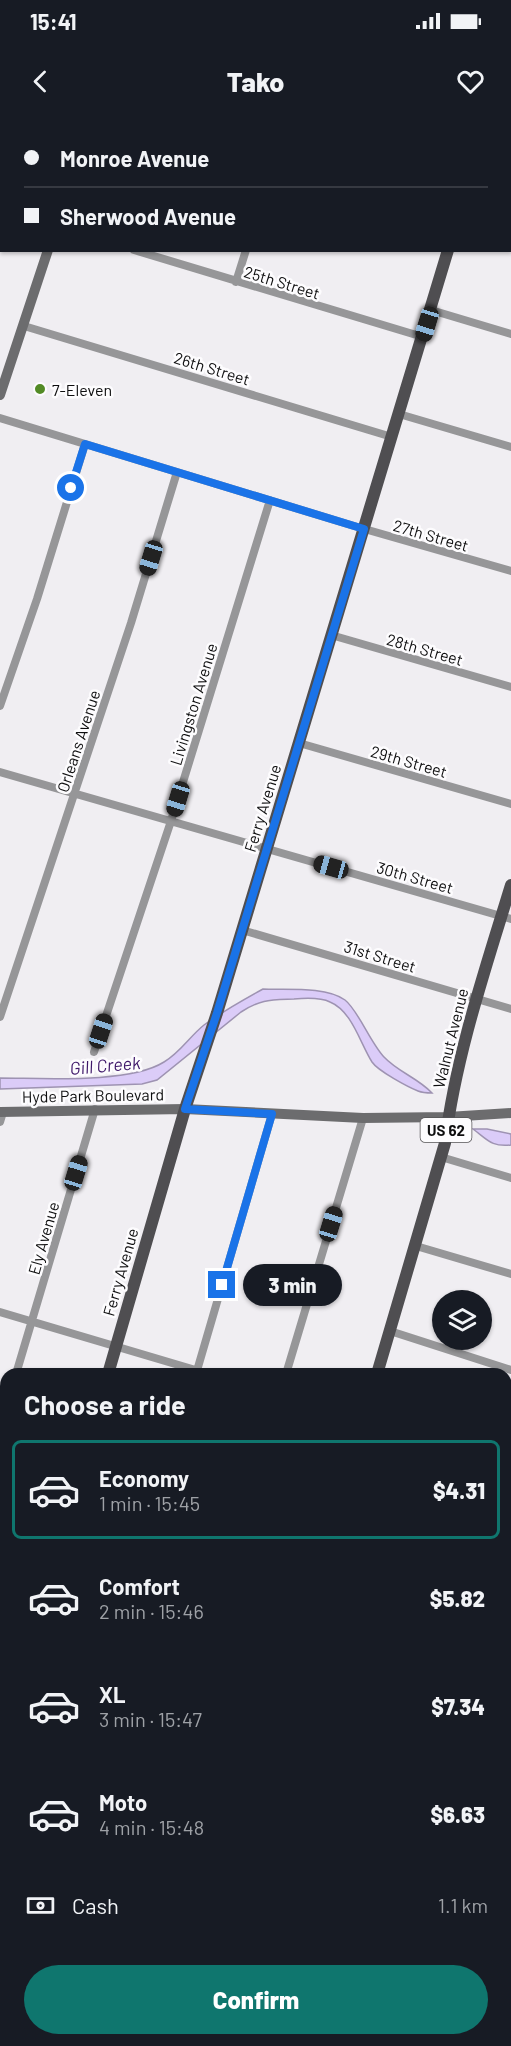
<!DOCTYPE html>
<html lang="en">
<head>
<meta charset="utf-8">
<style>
	:root { --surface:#171b24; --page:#20242c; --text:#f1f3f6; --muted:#9ea1a6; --line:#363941; --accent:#0f766e }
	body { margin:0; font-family:Barlow,sans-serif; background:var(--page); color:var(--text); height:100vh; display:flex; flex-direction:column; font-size:22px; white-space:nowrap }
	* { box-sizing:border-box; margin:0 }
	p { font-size:20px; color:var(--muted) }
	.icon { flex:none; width:33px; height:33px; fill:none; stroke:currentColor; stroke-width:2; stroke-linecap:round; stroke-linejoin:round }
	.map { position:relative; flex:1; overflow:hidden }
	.details { position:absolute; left:0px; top:1248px; width:512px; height:678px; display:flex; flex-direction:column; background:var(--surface); border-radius:18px 18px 0 0; box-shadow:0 2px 4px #0004 }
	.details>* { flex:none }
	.top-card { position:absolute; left:0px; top:0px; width:512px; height:132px; box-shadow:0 2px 4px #0004; display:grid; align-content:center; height:132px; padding:0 24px; background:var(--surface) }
	.buttons { position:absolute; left:432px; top:1170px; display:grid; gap:12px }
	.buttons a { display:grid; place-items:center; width:60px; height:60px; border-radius:50%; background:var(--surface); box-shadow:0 2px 4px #0004; font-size:30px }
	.end { position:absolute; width:27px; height:27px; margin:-14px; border:8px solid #1a73e8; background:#fff; box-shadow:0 0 0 3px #fff }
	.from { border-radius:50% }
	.bubble { position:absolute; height:42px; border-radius:21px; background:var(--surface); box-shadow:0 2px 4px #0004; font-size:20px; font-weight:800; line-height:42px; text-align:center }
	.car { position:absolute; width:18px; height:36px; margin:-18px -9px; border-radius:8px; box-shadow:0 0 4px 2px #0007; background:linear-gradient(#222 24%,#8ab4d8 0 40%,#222 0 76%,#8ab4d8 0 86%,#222 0) }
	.top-card b { display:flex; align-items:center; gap:21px; height:57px; font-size:22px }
	.top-card b+b { border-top:2px solid var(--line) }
	.top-card i { width:15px; height:15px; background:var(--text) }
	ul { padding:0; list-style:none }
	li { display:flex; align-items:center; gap:18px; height:99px; margin:0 12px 9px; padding:0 12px; border:3px solid transparent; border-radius:9px }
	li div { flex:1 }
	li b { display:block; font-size:22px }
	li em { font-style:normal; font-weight:800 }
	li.active { border-color:var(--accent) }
	li>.icon { width:54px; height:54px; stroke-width:1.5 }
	h2 { padding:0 24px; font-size:27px; line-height:72px }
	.pay { display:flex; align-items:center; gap:15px; height:66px; padding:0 24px; font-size:22px }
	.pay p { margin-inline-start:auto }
	.primary-button { display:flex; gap:12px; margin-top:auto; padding:12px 24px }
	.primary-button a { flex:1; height:69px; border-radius:36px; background:var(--accent); color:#fff; font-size:24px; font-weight:800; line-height:69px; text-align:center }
	.status { display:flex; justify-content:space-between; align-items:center; height:42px; padding:0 30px; background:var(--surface); direction:ltr }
	.status svg { height:16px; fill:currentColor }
	header { display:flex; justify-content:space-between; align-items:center; height:78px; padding:0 24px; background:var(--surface); font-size:27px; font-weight:800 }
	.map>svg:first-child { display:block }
</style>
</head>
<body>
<div class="status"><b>15:41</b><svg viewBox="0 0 49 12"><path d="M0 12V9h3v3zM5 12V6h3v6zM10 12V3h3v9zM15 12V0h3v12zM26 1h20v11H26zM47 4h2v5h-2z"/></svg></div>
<header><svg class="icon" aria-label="back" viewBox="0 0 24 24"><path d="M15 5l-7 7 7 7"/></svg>Tako<svg class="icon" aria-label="heart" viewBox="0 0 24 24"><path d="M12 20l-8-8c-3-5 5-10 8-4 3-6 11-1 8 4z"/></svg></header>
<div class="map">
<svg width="511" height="1926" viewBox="0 0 511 1926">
	<rect width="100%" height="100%" fill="#f0eef2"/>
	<path fill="#c8b2f1" d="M511 1511V1665L506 1663V1528Z
		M0 1535 6 1536V1570L0 1590Z
		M506 1729 511 1732V1842L506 1841Z
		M102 1920H254L252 1926H105Z"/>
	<path fill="#dbccf8" stroke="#9e93b2" stroke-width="1.5" d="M263 869C286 870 326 866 345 880 358 890 370 922 384 937 398 952 418 958 432 973 428 973 423 973 418 971 408 967 378 951 372 942 360 923 352 891 330 882 320 877 305 878 294 879 271 880 261 879 241 892L157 960 142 964 0 969V958C42 958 129 964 164 942 180 933 190 916 204 905 223 891 243 880 263 869Z
		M473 1009H487L511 1014V1025C491 1027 488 1020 473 1009Z"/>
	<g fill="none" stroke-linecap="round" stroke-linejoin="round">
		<path stroke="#969698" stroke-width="8" d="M180 0 185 2
			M287 2V0
			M510 97 511 98
			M134 130 423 217
			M236 162 246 130
			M431 190 511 214
			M24 206 392 317
			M399 294 511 327
			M0 298 354 406 511 451
			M331 515 511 567
			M0 586 37 479 85 324
			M299 623 511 684
			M0 652 511 799
			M242 810 511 889
			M0 897 131 503 177 352
			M94 932 171 701 270 380
			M0 1002 3 992
			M441 1037 511 1058
			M416 1126 511 1154
			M0 1192 209 1254
			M390 1211 511 1250
			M16 1254 95 989
			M196 1254 272 994
			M286 1254 363 998
			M0 1306 6 1287
			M506 1344 511 1346
			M506 1436 511 1437
			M0 1459 6 1461
			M506 1896 511 1897
			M254 1926 256 1920"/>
		<path stroke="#6c6c6e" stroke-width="10" d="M93 2V0
			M0 275 48 130
			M0 992 185 989 363 998 448 997 511 993
			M506 1491 511 1473
			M206 1926V1920"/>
		<path stroke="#4f4e51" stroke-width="12" d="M487 2V0
			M108 1254 185 989 217 893 448 130
			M377 1254 445 1023C456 935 485 850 511 765
			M0 1609 6 1589
			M0 1690 6 1707
			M81 1920 83 1926
			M237 1926 239 1920"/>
	</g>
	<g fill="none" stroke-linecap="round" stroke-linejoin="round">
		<path stroke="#1a73e8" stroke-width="8" d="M71 368 85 324 364 409 217 893 185 989 272 994 222 1165"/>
	</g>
	<circle fill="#528a25" stroke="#fdfcfe" stroke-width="2" cx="40" cy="269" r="6"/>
	<g text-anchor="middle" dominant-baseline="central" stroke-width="5" stroke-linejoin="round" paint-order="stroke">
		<rect fill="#fdfcfe" stroke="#565557" stroke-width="1.5" x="420.5" y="998" width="51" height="24" rx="4.5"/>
		<g font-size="15" font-weight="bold" fill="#0e0e0f">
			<text x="446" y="1010">US 62</text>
		</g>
		<g font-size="16" fill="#0e0e0f" stroke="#fdfcfe">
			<text transform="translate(282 162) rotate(17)">25th Street</text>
			<text transform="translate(212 248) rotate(17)">26th Street</text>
			<text transform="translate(431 415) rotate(16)">27th Street</text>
			<text transform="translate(425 529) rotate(16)">28th Street</text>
			<text transform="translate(193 584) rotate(-73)">Livingston Avenue</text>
			<text transform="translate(78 621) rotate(-72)">Orleans Avenue</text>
			<text transform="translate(409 641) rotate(16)">29th Street</text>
			<text transform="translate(262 688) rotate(-73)">Ferry Avenue</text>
			<text transform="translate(415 757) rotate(16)">30th Street</text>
			<text transform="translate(380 836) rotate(17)">31st Street</text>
			<text transform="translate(450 918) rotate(-76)">Walnut Avenue</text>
			<text transform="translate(93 975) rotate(-1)">Hyde Park Boulevard</text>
			<text transform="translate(43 1118) rotate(-74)">Ely Avenue</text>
			<text transform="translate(120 1152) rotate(-74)">Ferry Avenue</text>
		</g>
		<g font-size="16" fill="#0e0e0f" stroke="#fdfcfe" text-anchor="start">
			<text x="52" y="269">7-Eleven</text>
		</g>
		<g font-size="18" font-style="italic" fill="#3e1769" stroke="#fdfcfe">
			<text transform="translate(105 945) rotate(-5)">Gill Creek</text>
		</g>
	</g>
</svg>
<div class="buttons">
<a><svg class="icon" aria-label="layers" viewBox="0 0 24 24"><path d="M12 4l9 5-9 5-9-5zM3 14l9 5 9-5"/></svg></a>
</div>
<i class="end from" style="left:71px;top:368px"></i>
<i class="end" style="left:222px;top:1165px"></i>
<div class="bubble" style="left:243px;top:1144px;width:99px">3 min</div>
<i class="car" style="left:427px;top:204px;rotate:197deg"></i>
<i class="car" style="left:151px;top:438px;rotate:197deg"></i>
<i class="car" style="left:178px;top:679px;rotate:197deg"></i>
<i class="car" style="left:331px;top:747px;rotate:286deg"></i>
<i class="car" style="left:101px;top:911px;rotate:18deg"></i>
<i class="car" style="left:76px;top:1053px;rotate:17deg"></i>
<i class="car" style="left:331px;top:1104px;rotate:17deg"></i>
<div class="top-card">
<b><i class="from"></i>Monroe Avenue</b>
<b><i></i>Sherwood Avenue</b>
</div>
<section class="details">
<h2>Choose a ride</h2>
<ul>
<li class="active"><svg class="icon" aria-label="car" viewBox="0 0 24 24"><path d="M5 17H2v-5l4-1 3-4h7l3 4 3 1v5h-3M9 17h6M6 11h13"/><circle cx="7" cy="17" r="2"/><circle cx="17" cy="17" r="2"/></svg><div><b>Economy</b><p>1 min · 15:45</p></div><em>$4.31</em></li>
<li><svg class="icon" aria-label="car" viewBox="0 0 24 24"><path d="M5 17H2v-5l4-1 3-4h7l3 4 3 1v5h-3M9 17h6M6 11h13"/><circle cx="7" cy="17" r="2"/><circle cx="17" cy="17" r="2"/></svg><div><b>Comfort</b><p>2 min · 15:46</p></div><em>$5.82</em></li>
<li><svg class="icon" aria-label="car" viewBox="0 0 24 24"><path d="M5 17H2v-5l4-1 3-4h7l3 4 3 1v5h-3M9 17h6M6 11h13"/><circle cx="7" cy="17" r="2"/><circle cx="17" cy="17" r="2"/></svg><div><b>XL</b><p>3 min · 15:47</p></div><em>$7.34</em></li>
<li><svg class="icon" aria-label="car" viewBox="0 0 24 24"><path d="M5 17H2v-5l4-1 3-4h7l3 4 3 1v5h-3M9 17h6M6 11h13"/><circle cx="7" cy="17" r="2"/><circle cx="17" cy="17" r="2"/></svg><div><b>Moto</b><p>4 min · 15:48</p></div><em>$6.63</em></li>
</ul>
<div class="pay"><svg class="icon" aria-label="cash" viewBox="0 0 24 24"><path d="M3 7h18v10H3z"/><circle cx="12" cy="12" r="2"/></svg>Cash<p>1.1 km</p></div>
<div class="primary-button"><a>Confirm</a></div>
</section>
</div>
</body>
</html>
